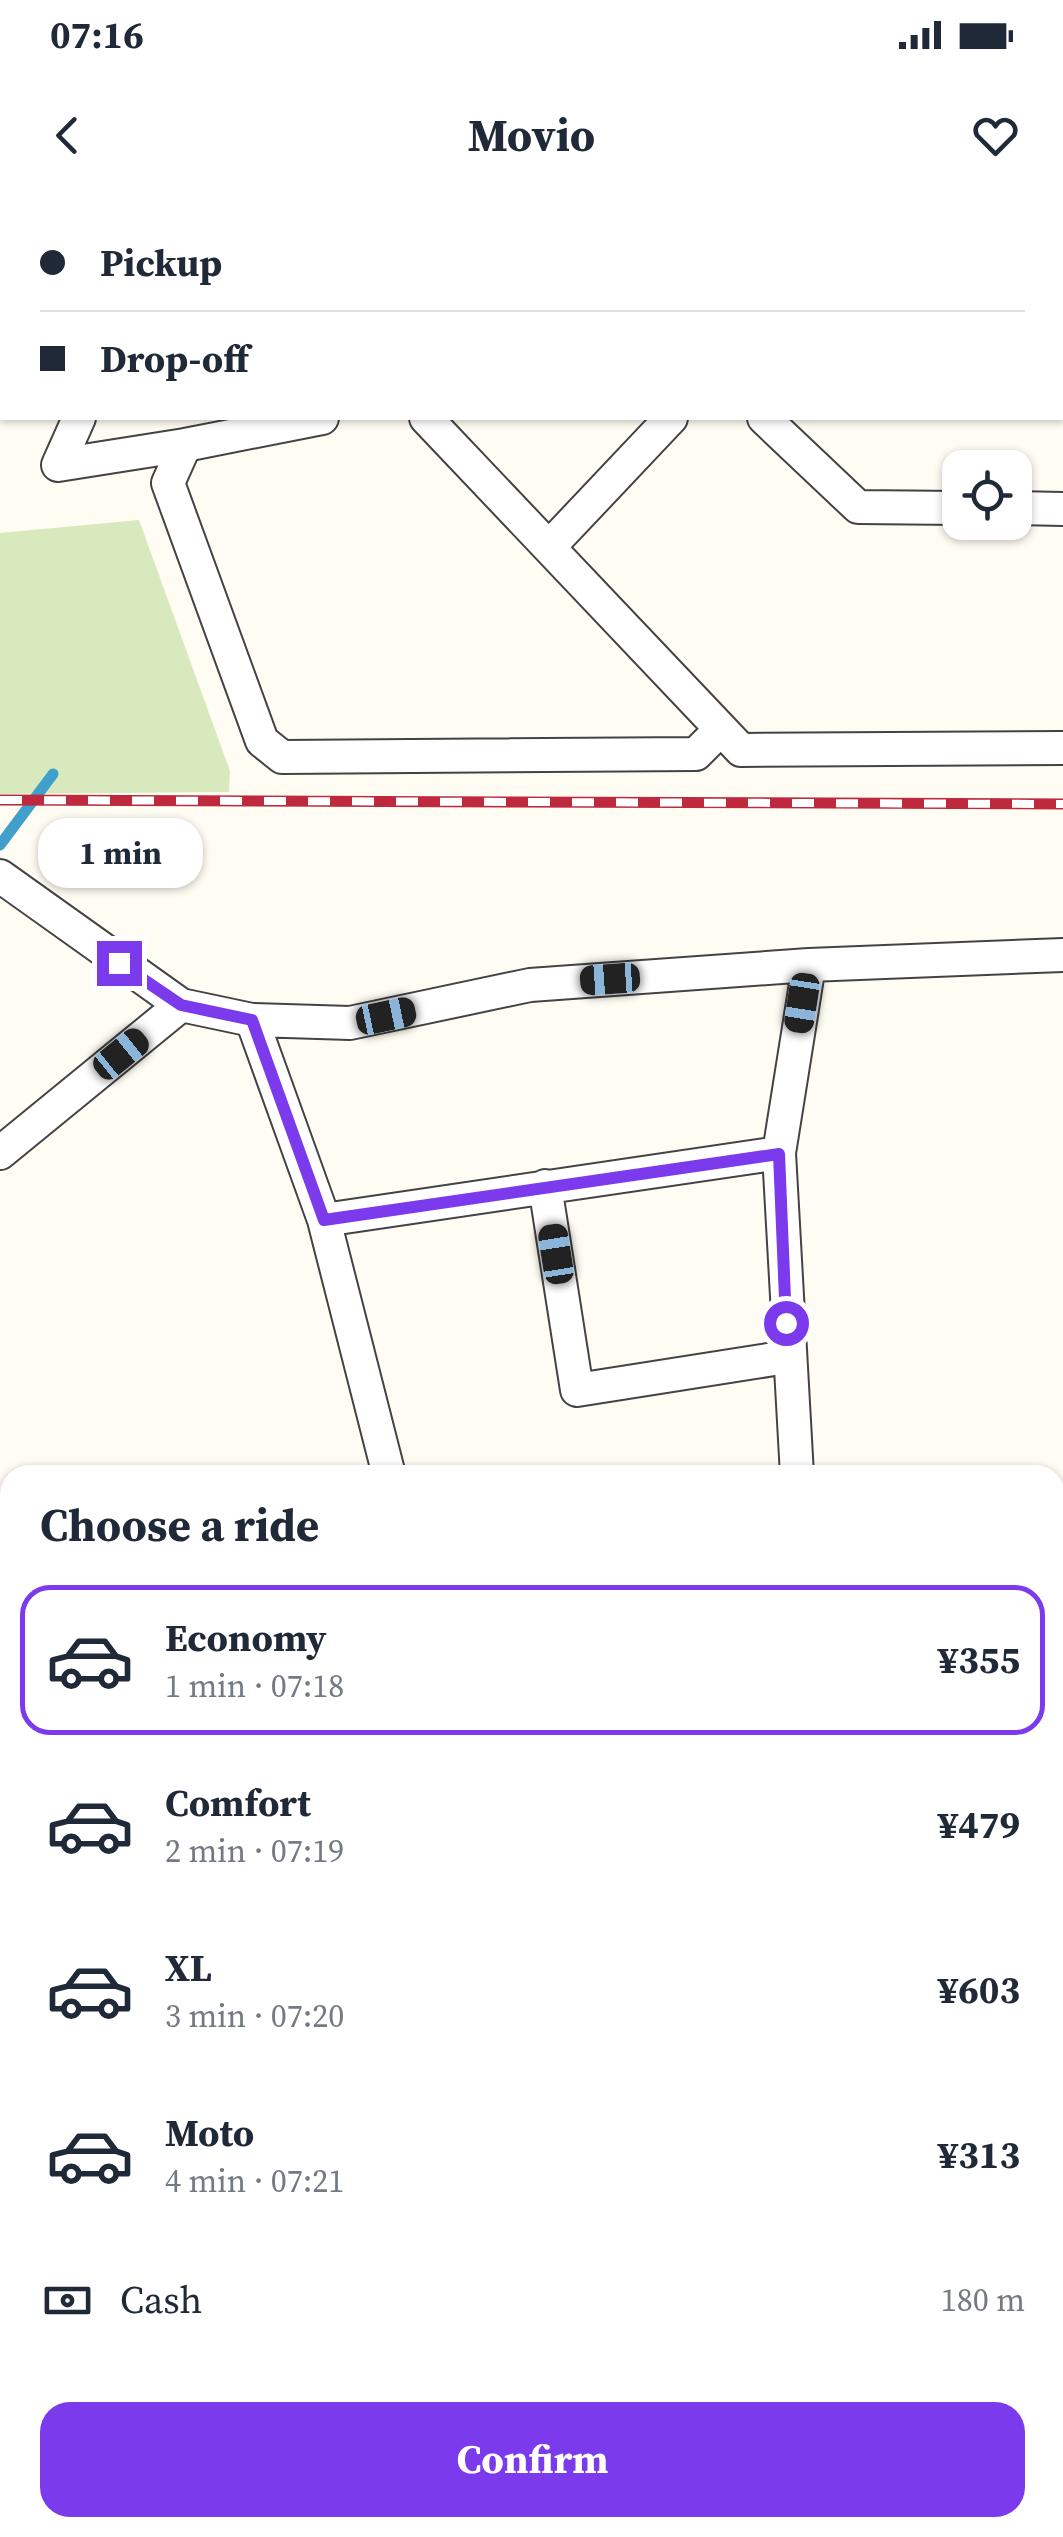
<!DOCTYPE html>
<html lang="en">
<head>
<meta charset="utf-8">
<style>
	:root { --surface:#fff; --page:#f6f6f7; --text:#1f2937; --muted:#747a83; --line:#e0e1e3; --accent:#7c3aed }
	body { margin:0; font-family:"Source Serif 4",serif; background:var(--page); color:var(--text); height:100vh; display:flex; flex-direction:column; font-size:38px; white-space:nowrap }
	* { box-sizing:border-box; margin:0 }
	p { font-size:32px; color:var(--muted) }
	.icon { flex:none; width:55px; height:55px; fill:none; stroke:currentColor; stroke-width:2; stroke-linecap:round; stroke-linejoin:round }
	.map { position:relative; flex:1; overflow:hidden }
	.drawer { position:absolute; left:0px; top:1265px; width:1065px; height:1072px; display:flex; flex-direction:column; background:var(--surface); border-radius:30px 30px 0 0; box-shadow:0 2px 8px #0004 }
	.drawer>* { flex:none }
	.top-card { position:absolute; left:0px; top:0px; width:1065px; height:220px; box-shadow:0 2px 8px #0004; display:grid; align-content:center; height:220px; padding:0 40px; background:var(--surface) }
	.controls { position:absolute; left:942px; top:250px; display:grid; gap:20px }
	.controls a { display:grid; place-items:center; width:90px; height:90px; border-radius:20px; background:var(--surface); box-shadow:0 2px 8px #0004; font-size:50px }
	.end { position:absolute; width:45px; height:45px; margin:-22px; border:12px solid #7c3aed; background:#fff; box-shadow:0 0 0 5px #fff }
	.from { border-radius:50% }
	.bubble { position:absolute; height:70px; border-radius:30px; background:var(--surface); box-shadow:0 2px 8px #0004; font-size:32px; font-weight:700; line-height:70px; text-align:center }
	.car { position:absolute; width:30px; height:60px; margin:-30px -15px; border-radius:12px; box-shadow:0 0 8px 2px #0007; background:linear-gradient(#222 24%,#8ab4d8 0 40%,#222 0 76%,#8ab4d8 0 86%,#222 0) }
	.top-card b { display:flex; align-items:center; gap:35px; height:95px; font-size:38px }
	.top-card b+b { border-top:2px solid var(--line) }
	.top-card i { width:25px; height:25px; background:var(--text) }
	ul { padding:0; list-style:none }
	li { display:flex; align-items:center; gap:30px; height:150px; margin:0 20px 15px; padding:0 20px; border:5px solid transparent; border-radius:30px }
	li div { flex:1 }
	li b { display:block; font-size:38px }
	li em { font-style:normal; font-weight:700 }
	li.active { border-color:var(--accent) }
	li>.icon { width:90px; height:90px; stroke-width:1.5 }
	h2 { padding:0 40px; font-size:45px; line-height:120px }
	.pay { display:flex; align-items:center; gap:25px; height:110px; padding:0 40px; font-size:38px }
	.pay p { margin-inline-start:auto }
	.button { display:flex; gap:20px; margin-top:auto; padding:20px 40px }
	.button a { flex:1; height:115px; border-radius:30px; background:var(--accent); color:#fff; font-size:40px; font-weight:700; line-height:115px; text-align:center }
	.status { display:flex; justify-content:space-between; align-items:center; height:70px; padding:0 50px; background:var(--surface); direction:ltr }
	.status svg { height:28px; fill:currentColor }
	header { display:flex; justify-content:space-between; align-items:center; height:130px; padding:0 40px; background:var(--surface); font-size:45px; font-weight:700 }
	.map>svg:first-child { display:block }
</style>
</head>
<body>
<div class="status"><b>07:16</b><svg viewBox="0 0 49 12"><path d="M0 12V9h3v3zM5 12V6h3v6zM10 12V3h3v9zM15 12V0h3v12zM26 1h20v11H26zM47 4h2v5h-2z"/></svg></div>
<header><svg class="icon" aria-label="back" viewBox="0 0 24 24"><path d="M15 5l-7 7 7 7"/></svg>Movio<svg class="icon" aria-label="heart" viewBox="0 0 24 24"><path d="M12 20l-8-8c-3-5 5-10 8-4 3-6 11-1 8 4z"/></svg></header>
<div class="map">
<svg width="1063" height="2337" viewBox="0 0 1063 2337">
	<rect width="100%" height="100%" fill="#fffcf3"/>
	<path fill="#d8eabd" d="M139 320 230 571 229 592 0 594V333Z"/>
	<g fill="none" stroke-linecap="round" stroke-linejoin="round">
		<path stroke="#41a0cb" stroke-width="11" d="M44 2V0
			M0 125 2 118
			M0 645 53 574"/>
		<g stroke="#434343" stroke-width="36">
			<path id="minor" d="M171 2 172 0
				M864 2H868
				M1062 85H1063
				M79 218 58 265 185 245
				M322 218 185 245 168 283 262 541 282 557 696 554 721 529
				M426 218 741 550 1063 548
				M764 218 858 307 960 308
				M1015 308 1063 309
				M550 346 671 218
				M0 676 181 805
				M252 820 324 1020 779 953
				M0 953 181 805 252 820 350 823 530 785 809 765 1063 755
				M545 986 577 1190 787 1157
				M324 1020 389 1275
				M797 1275 779 953 809 765
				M0 1493H10
				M1055 1862 1063 1861
				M0 2025 10 2023
				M427 2328 430 2337
				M635 2328 639 2337
				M173 2337 183 2328"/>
		</g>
		<g stroke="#434343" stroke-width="44">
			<path id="tertiary" d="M216 0 218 2
				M537 2 539 0"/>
		</g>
		<use href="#minor" stroke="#fff" stroke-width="32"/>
		<use href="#tertiary" stroke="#fff" stroke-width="40"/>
		<g stroke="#bf293d" stroke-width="11">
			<path id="rail" d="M0 600 1063 604"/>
		</g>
		<use href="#rail" stroke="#fff" stroke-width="8" stroke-dasharray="22" stroke-linecap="butt"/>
	</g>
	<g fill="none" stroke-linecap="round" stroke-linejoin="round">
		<path stroke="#7c3aed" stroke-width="12" d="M119 763 181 805 252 820 324 1020 779 954 786 1123"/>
	</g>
</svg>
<div class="controls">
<a><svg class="icon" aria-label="locate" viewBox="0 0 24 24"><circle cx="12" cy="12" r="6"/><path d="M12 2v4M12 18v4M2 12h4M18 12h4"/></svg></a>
</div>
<i class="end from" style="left:786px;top:1123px"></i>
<i class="end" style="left:119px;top:763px"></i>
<div class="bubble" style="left:38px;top:618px;width:165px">1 min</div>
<i class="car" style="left:610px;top:779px;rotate:266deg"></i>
<i class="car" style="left:802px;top:803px;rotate:189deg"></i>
<i class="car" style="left:386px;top:816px;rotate:78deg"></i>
<i class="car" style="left:121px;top:854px;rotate:51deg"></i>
<i class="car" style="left:556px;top:1054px;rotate:351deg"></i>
<div class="top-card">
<b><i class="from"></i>Pickup</b>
<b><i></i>Drop-off</b>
</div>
<section class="drawer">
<h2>Choose a ride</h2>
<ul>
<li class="active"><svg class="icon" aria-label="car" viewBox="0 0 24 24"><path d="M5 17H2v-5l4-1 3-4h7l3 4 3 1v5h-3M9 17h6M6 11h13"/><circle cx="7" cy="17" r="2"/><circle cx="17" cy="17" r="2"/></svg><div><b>Economy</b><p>1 min · 07:18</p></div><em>¥355</em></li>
<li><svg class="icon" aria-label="car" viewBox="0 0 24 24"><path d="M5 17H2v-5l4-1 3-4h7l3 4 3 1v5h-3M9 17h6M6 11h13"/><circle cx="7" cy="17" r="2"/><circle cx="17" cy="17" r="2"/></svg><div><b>Comfort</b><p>2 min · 07:19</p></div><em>¥479</em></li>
<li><svg class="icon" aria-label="car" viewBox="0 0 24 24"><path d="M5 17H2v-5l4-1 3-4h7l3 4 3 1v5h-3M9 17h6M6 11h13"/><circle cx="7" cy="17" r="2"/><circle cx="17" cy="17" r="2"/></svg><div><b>XL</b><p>3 min · 07:20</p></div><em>¥603</em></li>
<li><svg class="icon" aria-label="car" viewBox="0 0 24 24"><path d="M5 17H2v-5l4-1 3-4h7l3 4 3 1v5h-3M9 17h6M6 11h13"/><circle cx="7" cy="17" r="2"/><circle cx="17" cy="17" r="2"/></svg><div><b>Moto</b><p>4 min · 07:21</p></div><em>¥313</em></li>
</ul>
<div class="pay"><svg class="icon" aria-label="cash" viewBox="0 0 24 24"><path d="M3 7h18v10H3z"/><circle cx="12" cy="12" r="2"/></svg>Cash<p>180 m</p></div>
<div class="button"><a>Confirm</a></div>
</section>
</div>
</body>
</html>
